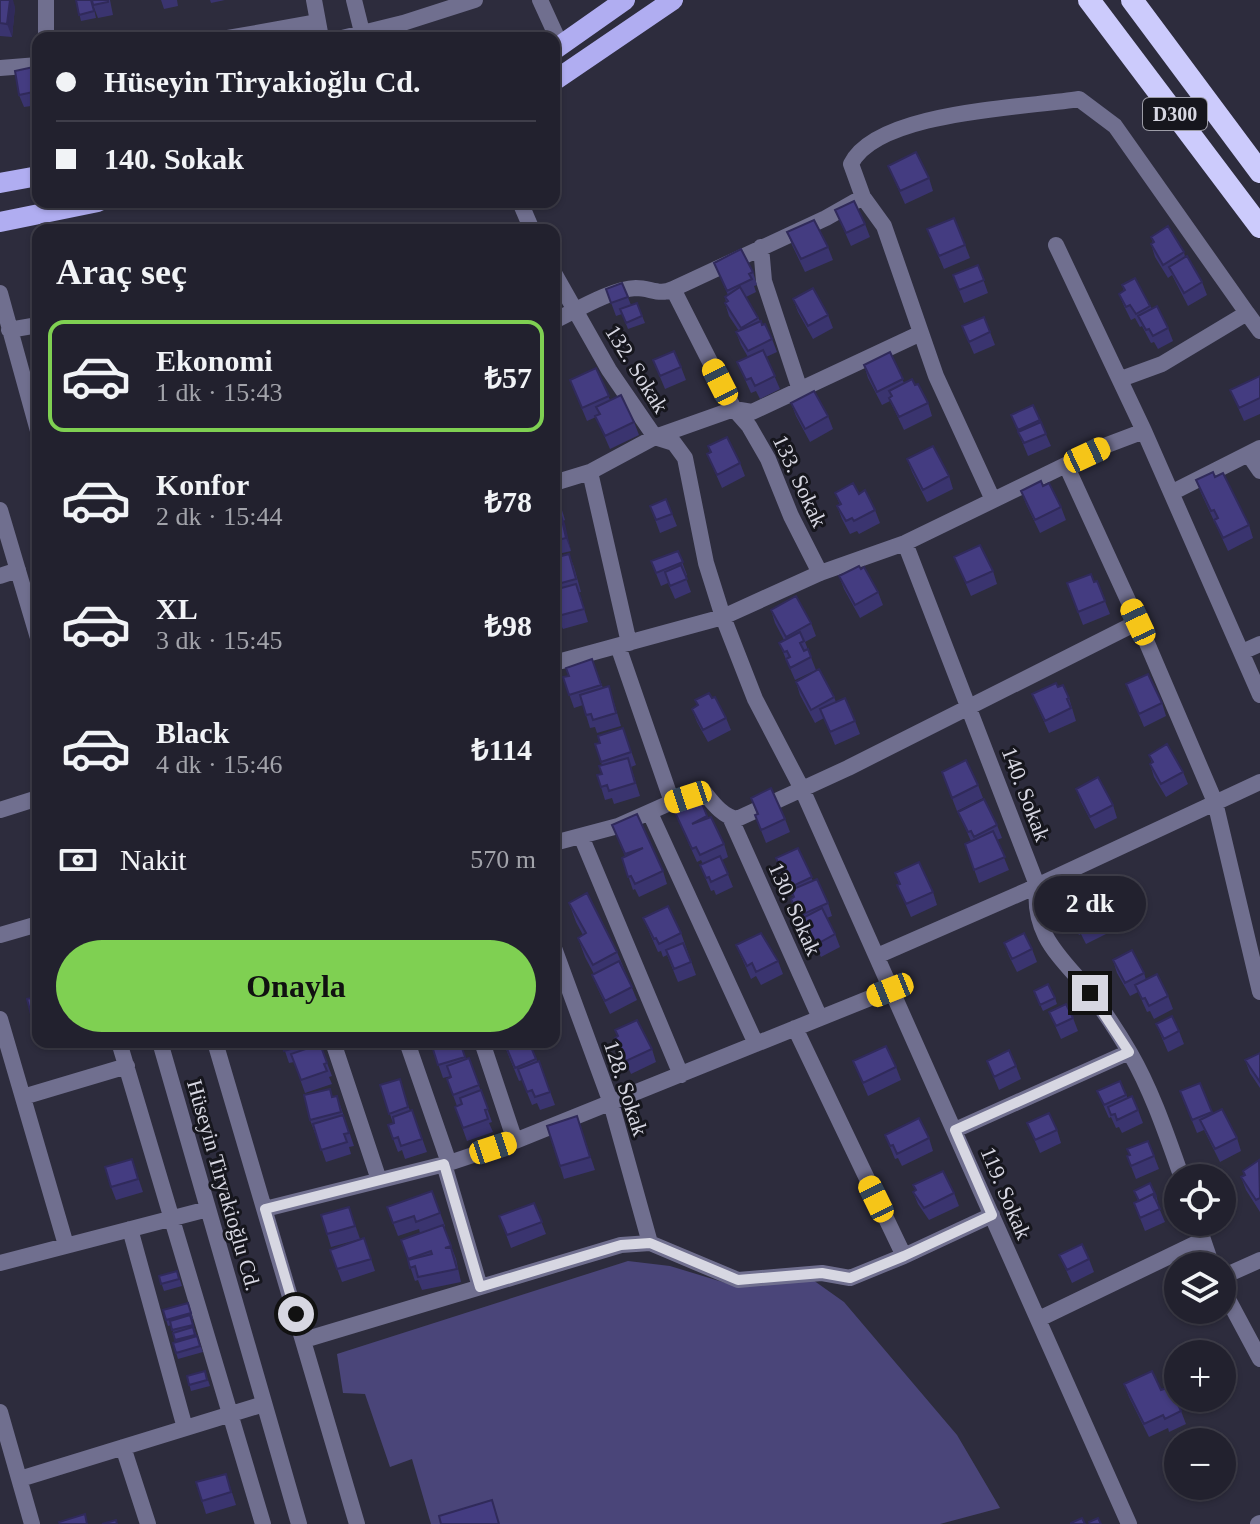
<!DOCTYPE html>
<html lang="tr">
<head>
<meta charset="utf-8">
<style>
	:root { --surface:#22212e; --page:#2a2936; --text:#f1f3f6; --muted:#a2a3aa; --line:#3f3e4a; --accent:#7fd052 }
	body { margin:0; font-family:"Times New Roman",serif; background:var(--page); color:var(--text); height:100vh; display:flex; flex-direction:column; font-size:30px; white-space:nowrap }
	* { box-sizing:border-box; margin:0 }
	p { font-size:26px; color:var(--muted) }
	.icon { flex:none; width:44px; height:44px; fill:none; stroke:currentColor; stroke-width:2; stroke-linecap:round; stroke-linejoin:round }
	.map { position:relative; flex:1; overflow:hidden }
	.side { position:absolute; left:32px; top:224px; width:528px; height:824px; display:flex; flex-direction:column; background:var(--surface); border-radius:16px; box-shadow:0 2px 6px #0004,0 0 0 2px var(--line) }
	.side>* { flex:none }
	.guide { position:absolute; left:32px; top:32px; width:528px; height:176px; border-radius:16px; box-shadow:0 2px 6px #0004,0 0 0 2px var(--line); display:grid; align-content:center; height:176px; padding:0 24px; background:var(--surface) }
	.fabs { position:absolute; left:1164px; top:1164px; display:grid; gap:16px }
	.fabs a { display:grid; place-items:center; width:72px; height:72px; border-radius:50%; background:var(--surface); box-shadow:0 2px 6px #0004,0 0 0 2px var(--line); font-size:40px }
	.end { position:absolute; width:36px; height:36px; margin:-18px; border:10px solid #d7d7e2; background:#111; box-shadow:0 0 0 4px #111 }
	.from { border-radius:50% }
	.bubble { position:absolute; height:56px; border-radius:28px; background:var(--surface); box-shadow:0 2px 6px #0004,0 0 0 2px var(--line); font-size:26px; font-weight:600; line-height:56px; text-align:center }
	.car { position:absolute; width:24px; height:48px; margin:-24px -12px; border-radius:10px; box-shadow:0 0 6px 2px #0007; background:linear-gradient(#f5c518 24%,#345 0 40%,#f5c518 0 76%,#345 0 86%,#f5c518 0) }
	.guide b { display:flex; align-items:center; gap:28px; height:76px; font-size:30px }
	.guide b+b { border-top:2px solid var(--line) }
	.guide i { width:20px; height:20px; background:var(--text) }
	ul { padding:0; list-style:none }
	li { display:flex; align-items:center; gap:24px; height:112px; margin:0 16px 12px; padding:0 8px; border:4px solid transparent; border-radius:16px }
	li div { flex:1 }
	li b { display:block; font-size:30px }
	li em { font-style:normal; font-weight:600 }
	li.on { border-color:var(--accent) }
	li>.icon { width:72px; height:72px; stroke-width:1.5 }
	h2 { padding:0 24px; font-size:36px; line-height:96px }
	.pay { display:flex; align-items:center; gap:20px; height:88px; padding:0 24px; font-size:30px }
	.pay p { margin-inline-start:auto }
	.action { display:flex; gap:16px; margin-top:auto; padding:16px 24px }
	.action a { flex:1; height:92px; border-radius:48px; background:var(--accent); color:#111; font-size:32px; font-weight:600; line-height:92px; text-align:center }
	.map>svg:first-child { display:block }
</style>
</head>
<body>
<div class="map">
<svg width="1260" height="1524" viewBox="0 0 1260 1524">
	<rect width="100%" height="100%" fill="#2d2c3d"/>
	<path fill="#4a4579" d="M628 1261 670 1266 739 1287 813 1280 844 1302 957 1435 1000 1508 940 1524H431L412 1459 390 1467 365 1394 343 1393 337 1354Z"/>
	<g fill="none" stroke-linecap="round" stroke-linejoin="round">
		<path stroke="#706f8f" stroke-width="16" d="M46 0V38
			M314 0 321 38
			M354 0 362 32
			M540 0 561 46
			M228 38 318 22
			M342 38 403 23 475 0
			M0 68 38 65
			M863 197 851 164C877 111 1023 108 1079 99L1115 126 1247 313 1162 364 1121 379
			M520 202 532 230
			M1056 245 1144 431
			M761 247 764 281 800 390
			M554 273 609 370 655 437 674 443 685 458 706 563 723 617 755 699 802 789 1129 1524
			M673 289 826 218 863 197 884 226 936 376 993 500
			M0 293 38 431
			M1247 313 1260 331
			M554 321C577 310 611 289 636 288 651 288 659 296 673 289L734 409 749 426 768 459 791 516 820 573
			M9 330 38 325
			M1249 455 1260 471
			M1066 465 1138 622 1215 802 1260 992
			M590 472 629 643
			M554 483 590 472 655 437 734 409 752 412 921 333
			M1173 492 1260 448
			M0 510 38 638
			M905 543 1037 885C1032 936 1060 956 1089 991 1103 1010 1118 1032 1130 1053 1152 1091 1167 1136 1182 1178
			M0 576 18 570
			M618 646 672 802
			M1242 652 1260 644
			M554 663 723 617 820 573 905 543 1107 445 1144 431 1260 695
			M0 810 38 798
			M650 813 756 1044
			M730 817 820 1018
			M581 836 681 1075
			M554 843 618 826 672 802 704 792C713 803 722 816 737 819L848 768 1138 622
			M0 935 38 924
			M554 948 611 1103 650 1243
			M877 956 1028 890 1260 782
			M0 1019 66 1245
			M795 1028 904 1256
			M119 1042 263 1524
			M160 1042 299 1524
			M215 1042 357 1524
			M333 1042 379 1180
			M407 1042 449 1163
			M482 1042 515 1141
			M23 1097 127 1066
			M955 1130 1129 1052
			M444 1164 480 1287
			M265 1209 449 1163 515 1141 890 990
			M1197 1222 1212 1266
			M130 1229 185 1428
			M0 1263 208 1209
			M1222 1277 1260 1260
			M1222 1288 1260 1359
			M1039 1319 1203 1240
			M304 1340 621 1245 650 1243 738 1280 822 1273 850 1278 904 1256 992 1215
			M0 1412 32 1524
			M123 1447 148 1524
			M20 1479 264 1404
			M1258 1524 1260 1523"/>
		<path stroke="#b0adf1" stroke-width="20" d="M554 50 625 0
			M554 81 673 0
			M0 183 38 176
			M0 222 98 202"/>
		<path stroke="#cccbfc" stroke-width="22" d="M1089 0 1260 227
			M1132 0 1260 172"/>
	</g>
	<path fill="#3a346f" d="M0 0 15 7 12 37 0 36Z
		M76 0H110L113 15 98 18 93 5 96 18 81 21Z
		M161 0H177L178 6 164 9Z
		M210 0H225L211 3Z
		M38 66V105L24 107 19 95Z
		M888 166 929 178 933 191 905 204Z
		M835 210 865 224 870 237 851 246Z
		M927 229 965 245 970 258 944 269Z
		M787 232 828 247 833 260 805 272 792 245Z
		M1151 237 1184 252 1185 257 1202 282 1207 295 1188 306 1172 275 1168 278 1155 257 1151 244 1153 243Z
		M714 263 753 272 757 285 754 286 756 292 746 297 760 321 772 339 777 352 766 357 780 389 760 399 756 391 751 393 737 362 748 357 741 345 736 332 739 331 729 316 725 303 726 302 725 297 728 295Z
		M978 265 988 293 964 303 953 275Z
		M622 283 631 305 637 303 645 323 628 329 622 314 616 316 606 289Z
		M1122 285 1150 306 1168 328 1173 341 1158 349 1154 342 1151 343 1142 326 1140 327 1135 318 1131 320 1124 306 1119 294 1124 291Z
		M793 299 828 315 833 328 813 339 798 312Z
		M962 326 990 332 995 345 974 354Z
		M890 352 904 383 915 385 928 403 932 416 904 430 890 401 882 405 868 378 864 365Z
		M653 360 681 367 686 380 665 389Z
		M596 368 610 400 634 422 639 435 610 449 596 417 587 421 570 380Z
		M1260 376V414L1244 421 1230 390Z
		M791 403 828 416 833 429 810 442 796 416Z
		M1033 405 1051 446 1028 456 1011 415Z
		M554 412 562 431 554 435Z
		M708 446 740 463 745 476 722 488 707 454 710 453Z
		M907 459 949 476 953 489 927 502 912 472Z
		M1196 480 1249 525 1253 538 1228 551 1201 493Z
		M554 484 565 520 563 521 571 551 554 555Z
		M1043 486 1061 507 1066 520 1040 533 1026 504 1021 491Z
		M835 493 859 494 875 510 880 523 859 534 857 531 850 534 842 519 837 506 840 505Z
		M666 499 677 526 660 533 650 506Z
		M678 551 687 575 685 576 691 592 675 599 668 583 661 586 651 561Z
		M569 554 574 567 581 592H579L588 622 563 629 560 623 555 625 554 622V558Z
		M954 557 993 571 997 584 971 596Z
		M839 576 878 592 883 605 860 618 844 589Z
		M1097 581 1110 614 1083 625 1067 583Z
		M771 610 811 623 816 636 805 642 816 670 795 680 779 643 784 640 775 623Z
		M592 659 603 688 609 686 621 726 597 733 595 727 590 728 583 705 574 708 563 677 569 676Z
		M796 682 834 697 836 702 855 721 860 734 835 745 824 718 815 723 800 695Z
		M1126 684 1162 703 1166 716 1144 727Z
		M1058 687 1069 698 1076 721 1049 733 1032 694Z
		M695 700 726 718 731 730 708 742 697 722 692 709 698 706Z
		M623 728 636 765 631 767 640 796 614 804 612 798 605 800 601 787 602 765 595 744 600 743Z
		M1149 755 1183 772 1188 784 1166 797 1154 777 1150 764 1152 763Z
		M942 772 978 785 983 798 957 811Z
		M695 786 708 818 724 844 728 857 722 860 733 887 716 895 714 890 711 891 700 865 703 864 701 860 697 862 673 808 676 806 673 798Z
		M1076 789 1113 805 1117 818 1095 829 1081 802Z
		M751 798 785 819 790 832 766 843 755 815 757 814Z
		M958 812 997 825 1002 838 997 840 1009 870 979 883 965 844 971 841Z
		M612 825 663 871 667 884 639 897 635 889 633 890 622 858 625 856Z
		M798 848 813 881 828 903 832 916 827 918 835 934 840 947 821 957 812 940 808 942 804 933 791 899 794 898 793 896H792L780 871 776 858Z
		M895 873 933 892 937 905 911 917 897 885 899 884Z
		M1064 902 1101 921 1106 934 1086 944 1081 934 1079 935 1069 915Z
		M569 903 617 952 637 1000 610 1014 597 987 592 975 594 974 585 957 578 938 583 935 576 922Z
		M643 918 681 933 696 975 678 982 667 955 663 957 661 951 658 952Z
		M1004 943 1032 949 1037 962 1017 972 1009 956Z
		M736 945 778 961 783 974 761 985 756 976 751 979Z
		M1113 960 1144 973 1146 980 1168 996 1173 1009 1154 1019 1150 1011 1147 1012 1138 992 1130 996 1117 973Z
		M1034 991 1055 998 1057 1004 1043 1011Z
		M38 996V1030L37 1031 32 1018Z
		M1049 1012 1073 1018 1078 1031 1061 1039Z
		M1156 1024 1179 1031 1184 1044 1168 1052Z
		M615 1038 652 1049 656 1062 631 1074Z
		M282 1042H319L332 1076 329 1077 332 1084 305 1093 294 1062 289 1063Z
		M460 1042 466 1059 469 1058 492 1122 489 1123 493 1132 467 1141 455 1107 457 1106 447 1079 451 1077V1076L443 1078 432 1046Z
		M503 1042H529L537 1061H539L555 1105 540 1110 537 1103 532 1105 522 1080 519 1081Z
		M1260 1053V1088L1250 1073 1245 1060Z
		M853 1061 896 1067 901 1080 868 1096Z
		M987 1061 1016 1066 1021 1079 999 1090Z
		M400 1079 410 1111 412 1110 427 1152 405 1159 402 1150 398 1152 388 1125 393 1123 380 1085Z
		M1120 1081 1128 1099 1138 1110 1143 1123 1122 1133 1119 1127 1116 1128 1111 1117 1109 1118 1097 1091Z
		M1200 1083 1212 1114 1237 1138 1241 1151 1220 1162 1204 1130 1197 1133 1180 1091Z
		M337 1096 354 1146 349 1147 351 1154 326 1162 316 1133H315L310 1120 333 1097Z
		M577 1116 595 1170 564 1179 560 1166Z
		M1027 1123 1057 1130 1061 1143 1040 1153Z
		M885 1135 929 1138 933 1151 902 1166 898 1158 895 1159Z
		M1127 1156H1154L1159 1169 1136 1179Z
		M132 1159 143 1192 116 1200 111 1187Z
		M1260 1162V1212L1246 1190 1241 1177 1244 1175 1243 1171Z
		M432 1191 445 1226 444 1227 456 1259 461 1282 422 1290 418 1280 415 1281 401 1240 420 1233 419 1229 398 1236 387 1207Z
		M1134 1191 1156 1196 1158 1202 1157 1203 1165 1222 1145 1231 1134 1203 1138 1201Z
		M913 1192 954 1193 959 1206 929 1220 918 1204Z
		M534 1203 546 1234 511 1248 499 1216Z
		M349 1207 360 1239 331 1247 327 1234Z
		M364 1238 375 1271 342 1282 330 1250Z
		M1059 1255 1089 1259 1094 1272 1072 1283Z
		M177 1271 182 1286 164 1291 159 1276Z
		M188 1303 193 1319H192L195 1331 203 1352 178 1359 173 1343 176 1342 171 1325 168 1326 163 1310Z
		M205 1371 210 1386 191 1391 187 1376Z
		M1124 1384 1161 1390 1181 1411 1186 1424 1169 1432 1168 1428 1149 1437 1129 1397Z
		M226 1474 236 1505 206 1514 202 1501Z"/>
	<path fill="#302a5a" d="M10 0H13L15 7 12 37 7 24Z
		M560 511 565 524 571 551 566 538Z"/>
	<path fill="#443c81" stroke="#302a5a" stroke-width="2" d="M0 0H10L7 24 0 23Z
		M76 0H91L94 11 79 15Z
		M92 0H108V2L93 5Z
		M38 66V91L19 95 15 71Z
		M916 152 929 178 900 191 888 166Z
		M854 201 865 224 846 233 835 210Z
		M954 218 965 245 939 256 927 229Z
		M814 220 828 247 801 259 787 232Z
		M1168 226 1184 252 1163 265 1151 244 1154 242 1151 237Z
		M741 249 753 272 749 274 752 279 727 291 714 263Z
		M1187 256 1202 282 1184 293 1169 267Z
		M978 265 984 280 959 290 953 275Z
		M1135 278 1150 306 1136 314 1130 305 1126 307 1119 294 1125 290 1122 285Z
		M622 283 628 297 611 303 606 289Z
		M740 287 758 318 741 328 725 303 728 301 725 297Z
		M813 288 828 315 808 326 793 299Z
		M637 303 642 316 626 323 620 309Z
		M1157 306 1168 328 1153 336 1149 329 1146 330 1138 316Z
		M984 317 990 332 969 342 962 326Z
		M761 321 762 325 765 324 772 339 748 351 736 332Z
		M763 350 775 376 755 386 751 378 746 380 737 362Z
		M674 351 681 367 660 376 653 360Z
		M890 352 903 379 877 392 864 365Z
		M596 368 609 396 582 408 570 380Z
		M1260 376V398L1239 408 1230 390Z
		M912 379 915 385 918 384 928 403 899 417 889 398 892 396 889 391Z
		M814 391 828 416 805 429 791 403Z
		M621 395 634 422 605 436 595 416 600 414 596 407Z
		M1033 405 1040 420 1018 430 1011 415Z
		M1041 422 1046 434 1024 443 1018 432Z
		M727 437 740 463 717 475 707 454 711 452 708 446Z
		M933 446 949 476 923 490 907 459Z
		M1213 472 1215 477 1223 473 1249 525 1223 538 1214 520 1218 518 1214 510 1211 511 1196 480Z
		M1041 481 1043 486 1049 483 1061 507 1035 520 1021 491Z
		M853 483 859 494 865 490 875 510 854 521 852 518 846 521 837 506 841 504 835 493Z
		M554 485 560 507 554 509Z
		M666 499 672 514 656 520 650 506Z
		M560 511 566 538 554 541V513Z
		M980 545 993 571 966 583 954 557Z
		M678 551 683 562 656 573 651 561Z
		M569 554 576 579 554 585V558Z
		M681 565 687 579 670 586 665 572Z
		M859 566 861 569 864 567 878 592 855 605 839 576Z
		M1091 574 1094 582 1097 581 1105 601 1078 612 1067 583Z
		M576 584 584 609 558 616 556 610 554 611V590Z
		M796 596 811 623 786 637 771 610Z
		M800 632 804 641 800 643 804 651 808 649 811 657 790 668 786 659 790 657 787 651 784 652 779 643Z
		M592 659 601 685 569 695 563 677 569 676 566 668Z
		M819 669 834 697 811 710 796 682Z
		M1148 674 1162 703 1139 714 1126 684Z
		M1056 683 1058 687 1063 685 1069 698 1067 699 1071 708 1045 721 1032 694Z
		M609 686 616 713 593 720 591 714 586 715 580 695Z
		M709 693 712 698 715 697 726 718 703 730 692 709 698 705 695 700Z
		M845 698 855 721 830 732 820 709Z
		M623 728 631 752 601 762 595 744 600 743 598 736Z
		M1167 744 1183 772 1161 784 1150 764 1153 762 1149 755Z
		M628 758 635 783 609 791 607 785 601 787 597 775 602 774 599 766Z
		M966 760 978 785 952 798 942 772Z
		M1098 777 1113 805 1090 817 1076 789Z
		M695 786 707 816 692 824 711 817 724 844 700 855 696 847 692 849 673 808 677 806 673 798Z
		M771 788 785 819 761 830 755 815 758 814 751 798Z
		M984 799 997 825 974 837 971 831 968 832 958 812Z
		M637 814 663 871 635 884 631 876 628 877 622 858 643 848 625 854 612 825Z
		M993 831 1005 857 974 870 965 844Z
		M798 848 812 877 793 886 791 882 788 883 776 858Z
		M720 856 728 874 711 882 709 877 706 878 700 865Z
		M919 862 933 892 906 904 897 885 900 884 895 873Z
		M817 879 828 903 799 916 791 899 794 897 791 890Z
		M1086 891 1101 921 1081 931 1077 921 1074 922 1064 902Z
		M587 893 617 952 593 965 578 938 586 933 569 903Z
		M668 906 681 933 659 944 656 938 654 939 643 918Z
		M822 908 835 934 817 944 807 927 804 929 799 920Z
		M761 933 778 961 756 972 752 963 747 966 736 945Z
		M1024 933 1032 949 1012 959 1004 943Z
		M683 943 691 962 674 969 666 950Z
		M1132 950 1144 973 1125 983 1113 960Z
		M619 961 632 987 605 1001 592 975Z
		M1157 974 1168 996 1149 1006 1145 998 1142 999 1135 985Z
		M1048 984 1055 998 1040 1005 1034 991Z
		M38 996V1016L32 1018 27 999Z
		M1066 1004 1073 1018 1056 1026 1049 1012Z
		M1172 1016 1179 1031 1164 1039 1156 1024Z
		M637 1020 652 1049 626 1061 615 1038 618 1036 615 1030Z
		M282 1042H316L284 1051Z
		M436 1042H460L465 1057 438 1065 432 1046 437 1044Z
		M506 1042H529L536 1059 515 1068 505 1044 507 1043Z
		M320 1044 327 1063 324 1064 327 1071 301 1080 291 1054Z
		M886 1046 896 1067 863 1083 853 1061Z
		M1009 1050 1016 1066 994 1077 987 1061Z
		M1260 1053V1082L1245 1060Z
		M469 1058 479 1085 453 1095 447 1079 451 1077 447 1066Z
		M539 1061 550 1092 535 1097 532 1090 527 1092 518 1069Z
		M400 1079 408 1107 389 1114 380 1085Z
		M1120 1081 1126 1095 1104 1105 1097 1091Z
		M1200 1083 1212 1112 1192 1120 1180 1091Z
		M330 1089 332 1097 337 1096 341 1112 310 1120 304 1095Z
		M481 1090 488 1109 485 1110 488 1119 463 1128 455 1107 462 1104 460 1098Z
		M1132 1096 1138 1110 1117 1120 1115 1114 1111 1115 1108 1107Z
		M1222 1109 1237 1138 1215 1149 1200 1120Z
		M412 1110 422 1139 401 1146 398 1137 393 1139 388 1125 394 1123 393 1117Z
		M1049 1113 1057 1130 1035 1140 1027 1123Z
		M343 1115 349 1133 344 1134 347 1142 321 1150 313 1124Z
		M577 1116 590 1157 560 1166 547 1126Z
		M919 1118 929 1138 897 1154 893 1145 890 1146 885 1135Z
		M1148 1141 1154 1156 1131 1166 1127 1156 1130 1155 1127 1149Z
		M132 1159 138 1179 111 1187 105 1167Z
		M1259 1160 1260 1198 1256 1200 1241 1177 1245 1175 1243 1171Z
		M943 1171 954 1193 924 1208 913 1192 916 1190 913 1185Z
		M1150 1183 1156 1196 1154 1197 1153 1194 1139 1201 1134 1191Z
		M432 1191 440 1213 416 1222 414 1216 393 1223 387 1207Z
		M1153 1194 1160 1209 1140 1218 1134 1203Z
		M534 1203 542 1222 507 1235 499 1216Z
		M349 1207 355 1226 327 1234 321 1215Z
		M443 1225 451 1246 445 1248H451L457 1269 418 1277 415 1266 410 1268 408 1260 432 1254 431 1251 408 1259 401 1240Z
		M364 1238 371 1259 337 1269 330 1250Z
		M1082 1244 1089 1259 1067 1270 1059 1255Z
		M177 1271 179 1279 161 1284 159 1276Z
		M188 1303 191 1313 166 1320 163 1310Z
		M190 1315 193 1325 172 1330 170 1321Z
		M193 1327 195 1335 175 1340 173 1333Z
		M197 1336 200 1346 176 1353 173 1343Z
		M205 1371 207 1380 189 1385 187 1376Z
		M1152 1371 1161 1390 1170 1387 1181 1411 1165 1419 1163 1415 1144 1424 1124 1384Z
		M226 1474 231 1492 202 1501 196 1482Z
		M492 1500 499 1524H441L439 1516Z
		M85 1514 87 1524H60L59 1522Z
		M1082 1518 1085 1524H1071V1523Z
		M1098 1518 1101 1524H1090L1089 1522Z
		M116 1520 117 1524H102Z"/>
	<g fill="none" stroke-linecap="round" stroke-linejoin="round">
		<path stroke="#d7d7e2" stroke-width="10" d="M296 1314 265 1209 444 1164 480 1287 621 1245 650 1243 738 1280 822 1273 850 1278 904 1256 992 1215 955 1130 1129 1052 1090 993"/>
	</g>
	<g text-anchor="middle" dominant-baseline="central" stroke-width="6" stroke-linejoin="round" paint-order="stroke">
		<rect fill="#16161d" stroke="#9d9da7" stroke-width="2" x="1143" y="98" width="64" height="32" rx="6"/>
		<g font-size="20" font-weight="bold" fill="#d7d7e2">
			<text x="1175" y="114">D300</text>
		</g>
		<g font-size="22" fill="#d7d7e2" stroke="#16161d">
			<text transform="translate(637 369) rotate(58)">132. Sokak</text>
			<text transform="translate(800 481) rotate(65)">133. Sokak</text>
			<text transform="translate(1026 794) rotate(69)">140. Sokak</text>
			<text transform="translate(795 909) rotate(66)">130. Sokak</text>
			<text transform="translate(626 1088) rotate(72)">128. Sokak</text>
			<text transform="translate(224 1185) rotate(74)">Hüseyin Tiryakioğlu Cd.</text>
			<text transform="translate(1006 1193) rotate(67)">119. Sokak</text>
		</g>
	</g>
</svg>
<div class="fabs">
<a><svg class="icon" aria-label="locate" viewBox="0 0 24 24"><circle cx="12" cy="12" r="6"/><path d="M12 2v4M12 18v4M2 12h4M18 12h4"/></svg></a>
<a><svg class="icon" aria-label="layers" viewBox="0 0 24 24"><path d="M12 4l9 5-9 5-9-5zM3 14l9 5 9-5"/></svg></a>
<a>+</a>
<a>−</a>
</div>
<i class="end from" style="left:296px;top:1314px"></i>
<i class="end" style="left:1090px;top:993px"></i>
<div class="bubble" style="left:1034px;top:876px;width:112px">2 dk</div>
<i class="car" style="left:720px;top:382px;rotate:333deg"></i>
<i class="car" style="left:1087px;top:455px;rotate:65deg"></i>
<i class="car" style="left:1138px;top:622px;rotate:335deg"></i>
<i class="car" style="left:688px;top:797px;rotate:252deg"></i>
<i class="car" style="left:890px;top:990px;rotate:248deg"></i>
<i class="car" style="left:493px;top:1148px;rotate:72deg"></i>
<i class="car" style="left:876px;top:1199px;rotate:334deg"></i>
<div class="guide">
<b><i class="from"></i>Hüseyin Tiryakioğlu Cd.</b>
<b><i></i>140. Sokak</b>
</div>
<section class="side">
<h2>Araç seç</h2>
<ul>
<li class="on"><svg class="icon" aria-label="car" viewBox="0 0 24 24"><path d="M5 17H2v-5l4-1 3-4h7l3 4 3 1v5h-3M9 17h6M6 11h13"/><circle cx="7" cy="17" r="2"/><circle cx="17" cy="17" r="2"/></svg><div><b>Ekonomi</b><p>1 dk · 15:43</p></div><em>₺57</em></li>
<li><svg class="icon" aria-label="car" viewBox="0 0 24 24"><path d="M5 17H2v-5l4-1 3-4h7l3 4 3 1v5h-3M9 17h6M6 11h13"/><circle cx="7" cy="17" r="2"/><circle cx="17" cy="17" r="2"/></svg><div><b>Konfor</b><p>2 dk · 15:44</p></div><em>₺78</em></li>
<li><svg class="icon" aria-label="car" viewBox="0 0 24 24"><path d="M5 17H2v-5l4-1 3-4h7l3 4 3 1v5h-3M9 17h6M6 11h13"/><circle cx="7" cy="17" r="2"/><circle cx="17" cy="17" r="2"/></svg><div><b>XL</b><p>3 dk · 15:45</p></div><em>₺98</em></li>
<li><svg class="icon" aria-label="car" viewBox="0 0 24 24"><path d="M5 17H2v-5l4-1 3-4h7l3 4 3 1v5h-3M9 17h6M6 11h13"/><circle cx="7" cy="17" r="2"/><circle cx="17" cy="17" r="2"/></svg><div><b>Black</b><p>4 dk · 15:46</p></div><em>₺114</em></li>
</ul>
<div class="pay"><svg class="icon" aria-label="cash" viewBox="0 0 24 24"><path d="M3 7h18v10H3z"/><circle cx="12" cy="12" r="2"/></svg>Nakit<p>570 m</p></div>
<div class="action"><a>Onayla</a></div>
</section>
</div>
</body>
</html>
